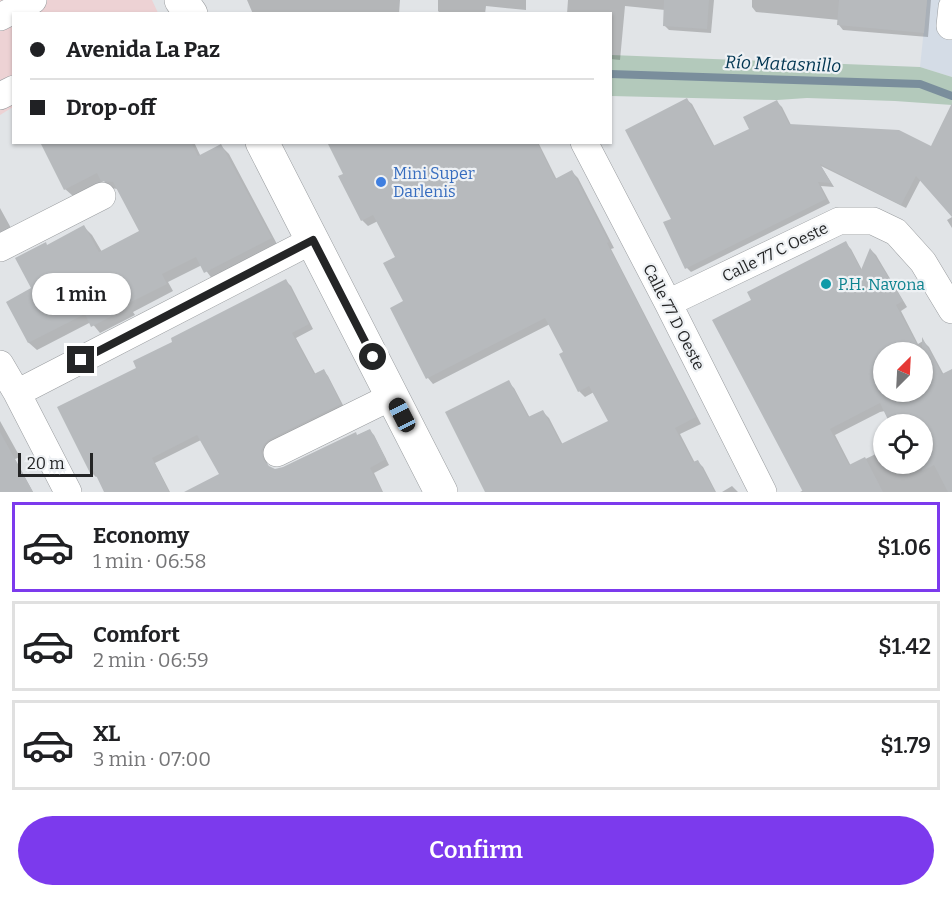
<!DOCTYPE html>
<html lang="en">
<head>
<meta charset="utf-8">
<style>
	:root { --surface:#fff; --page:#f6f6f6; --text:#202124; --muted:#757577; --line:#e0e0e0; --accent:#7c3aed }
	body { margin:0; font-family:Bitter,serif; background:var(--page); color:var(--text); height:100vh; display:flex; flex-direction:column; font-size:22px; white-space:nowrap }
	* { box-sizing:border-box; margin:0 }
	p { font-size:20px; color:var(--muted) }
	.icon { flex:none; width:33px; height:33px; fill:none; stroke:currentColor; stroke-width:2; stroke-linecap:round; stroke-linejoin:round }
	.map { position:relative; height:492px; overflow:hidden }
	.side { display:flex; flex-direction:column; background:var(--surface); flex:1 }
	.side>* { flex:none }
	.top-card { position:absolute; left:12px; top:12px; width:600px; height:132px; border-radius:0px; box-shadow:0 2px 4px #0004; display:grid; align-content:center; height:132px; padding:0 18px; background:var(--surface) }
	.needle { width:39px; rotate:24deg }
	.tools { position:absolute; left:873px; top:342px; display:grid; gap:12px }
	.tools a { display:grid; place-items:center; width:60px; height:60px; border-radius:50%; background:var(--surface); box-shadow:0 2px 4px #0004; font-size:30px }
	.scale { position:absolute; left:18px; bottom:15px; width:75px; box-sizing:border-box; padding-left:6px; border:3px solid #242526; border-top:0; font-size:16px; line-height:21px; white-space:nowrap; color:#242526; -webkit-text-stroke:4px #eef1f4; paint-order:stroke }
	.end { position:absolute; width:27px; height:27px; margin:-14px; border:8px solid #242526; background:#fff; box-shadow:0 0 0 3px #fff }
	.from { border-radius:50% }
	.bubble { position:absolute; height:42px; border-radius:21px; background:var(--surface); box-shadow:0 2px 4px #0004; font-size:20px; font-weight:600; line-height:42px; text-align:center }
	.car { position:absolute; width:18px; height:36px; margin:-18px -9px; border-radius:8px; box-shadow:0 0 4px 2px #0007; background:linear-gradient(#222 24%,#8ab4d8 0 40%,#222 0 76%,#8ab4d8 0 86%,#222 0) }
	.top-card b { display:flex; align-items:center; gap:21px; height:57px; font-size:22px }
	.top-card b+b { border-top:2px solid var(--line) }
	.top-card i { width:15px; height:15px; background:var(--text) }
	ul { padding:10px 0 0; list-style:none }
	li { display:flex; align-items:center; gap:18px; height:90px; margin:0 12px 9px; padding:0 6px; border:3px solid var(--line); border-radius:0px }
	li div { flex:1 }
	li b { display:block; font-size:22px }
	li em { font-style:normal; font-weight:600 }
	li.current { border-color:var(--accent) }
	li>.icon { width:54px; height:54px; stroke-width:1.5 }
	.action { display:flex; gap:12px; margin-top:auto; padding:12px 18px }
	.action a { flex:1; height:69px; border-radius:36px; background:var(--accent); color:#fff; font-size:24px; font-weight:600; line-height:69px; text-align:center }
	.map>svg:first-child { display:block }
</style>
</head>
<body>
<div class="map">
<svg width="952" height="492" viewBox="0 0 952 492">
	<rect width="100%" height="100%" fill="#e1e4e7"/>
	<path fill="#d4dce6" d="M927 0H952V77L920 67Z"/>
	<path fill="#edd2d4" d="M0 0H152L158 13 14 14 13 107 0 115Z"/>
	<path fill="#b3c9bb" d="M611 55 920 67 952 77V105L895 101 807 98 777 100 611 96Z"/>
	<path fill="#0003" fill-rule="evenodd" d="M247 0H400L399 14H253Z
		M438 0H526V10L486 6 485 14H441L438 11Z
		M568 0H714L711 33 669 30 664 25 665 10 625 6 620 60 610 59V14H567Z
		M752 0H931L928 37 843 30 839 25V20L756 12 752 7Z
		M687 100 692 104 715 147 751 129 777 102 782 107 791 125 931 148 952 133V214L921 179 906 208 821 166 834 187 821 186 830 203 691 272 687 268 673 220Z
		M42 142H194L201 157 221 146 229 154 278 246 213 280 202 265 168 282 173 291 133 312 135 315 100 333 91 322 37 350 29 343 8 302 33 289 84 227 92 235 102 252 141 232 118 189 110 188 104 181 73 196 65 189Z
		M328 142H538L557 180 572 172 578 178 614 248 611 249 701 424 680 434 695 463 697 461 703 467 716 492H486L508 382 514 388 530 418 543 412 549 418 563 445 610 421 594 392 585 397 579 391 565 353 550 324 433 384 428 378 392 309 405 302 397 257 378 221 368 226 362 220 345 174Z
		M0 208 11 228 0 234Z
		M952 217V228L947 220Z
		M845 243 851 249 862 270 871 250 876 255 907 307 901 311 918 344 923 341 929 347 944 375 952 371V492H800L804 490 753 301ZM884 352H922V392H884ZM885 411 892 424H922V464H884V450L851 466 835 435 880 412Z
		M286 281 291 286 313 329 296 338 316 375 324 371 328 376 345 409 266 457 268 467 275 470 284 469 369 430 374 435 389 465 374 473 383 492H188L221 475 201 440 155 463 170 492H106L98 476 96 477 91 472 138 368Z
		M0 421 20 457 15 459 33 492H0Z
		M732 486 738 492H722Z"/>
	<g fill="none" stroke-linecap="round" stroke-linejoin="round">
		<path stroke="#7a8e9c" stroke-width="8" d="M610 74 920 84 952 96"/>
	</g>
	<path fill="#b7babd" d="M664 0H709L707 29 663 26Z
		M839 0H927L924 33 837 25Z
		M687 98 713 146 749 129 743 117 777 100 789 124 899 130 931 146 952 103V217L916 176 901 205 820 164 831 183 818 182 826 199 685 269 663 222 671 219 625 130Z
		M40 142H191L198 156 221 144 272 238 204 273 196 257 162 274 167 284 127 304 129 307 91 327 85 314 28 343 6 302 31 288 15 258 46 242 47 245 84 225 99 252 139 231 113 182 101 181 97 173 64 190Z
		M327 142H537L555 179 572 170 609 242 607 243 696 417 675 428 693 462 698 460 715 492H485L445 412 509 380 528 417 543 410 561 444 608 421 589 386 578 392 559 354 563 352 545 318 426 379 390 308 403 301 383 263 395 257 373 215 361 221 338 176 343 174Z
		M846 241 861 270 870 248 903 301 896 305 921 352H884V392H922V337L942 374 952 369V492H948L934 465 922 471V424H890L880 403 830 429 849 465 865 457 883 492H803L712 320 751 300 747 292Z
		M286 279 309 324 292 333 314 374 324 369 341 404 270 439 264 444 261 451 263 459 269 466 275 469 283 467 356 432 357 435 370 429 386 459 370 468 382 492H184L219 474 197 435 152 458 169 492H104L94 471 90 473 57 407 136 368 133 361 172 342 171 338Z
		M0 432 33 492H0Z"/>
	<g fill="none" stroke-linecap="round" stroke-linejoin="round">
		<g stroke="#999c9f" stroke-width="28">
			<path id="minor" d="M0 17 33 0
				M950 26 952 7
				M0 96 14 89
				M584 142 668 303 763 492
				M0 248 102 196
				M668 303 839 221H873L896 232 923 262 952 310
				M0 364 17 393 68 492
				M17 393 313 240
				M277 453 393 396"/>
		</g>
		<g stroke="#999c9f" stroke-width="34">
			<path id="major" d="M181 0 191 14
				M262 142 441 492"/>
		</g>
		<use href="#minor" stroke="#fff" stroke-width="27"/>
		<use href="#major" stroke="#fff" stroke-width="33"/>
	</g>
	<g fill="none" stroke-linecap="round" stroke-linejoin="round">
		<path stroke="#242526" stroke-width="8" d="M81 360 313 240 373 357"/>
	</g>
	<circle fill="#3f7fe0" stroke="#eef1f4" stroke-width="2" cx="381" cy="182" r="6"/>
	<circle fill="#0f9aa8" stroke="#eef1f4" stroke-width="2" cx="826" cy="284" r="6"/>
	<g text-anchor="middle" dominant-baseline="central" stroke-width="4.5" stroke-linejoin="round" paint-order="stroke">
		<g font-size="16" fill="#366cbe" stroke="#eef1f4" text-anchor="start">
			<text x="393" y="173">Mini Super<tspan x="393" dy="18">Darlenis</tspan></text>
		</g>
		<g font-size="16" fill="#242526" stroke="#eef1f4">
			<text transform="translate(775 252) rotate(-26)">Calle 77 C Oeste</text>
			<text transform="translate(674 317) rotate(63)">Calle 77 D Oeste</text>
		</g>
		<g font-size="16" fill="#0d838f" stroke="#eef1f4" text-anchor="start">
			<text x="838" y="284">P.H. Navona</text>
		</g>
		<g font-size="18" font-style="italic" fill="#003551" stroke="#eef1f4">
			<text transform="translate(783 64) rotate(2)">Río Matasnillo</text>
		</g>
	</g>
</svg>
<div class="tools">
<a><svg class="needle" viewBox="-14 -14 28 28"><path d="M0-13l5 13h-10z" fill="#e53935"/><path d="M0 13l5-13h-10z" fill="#757577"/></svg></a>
<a><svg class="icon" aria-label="locate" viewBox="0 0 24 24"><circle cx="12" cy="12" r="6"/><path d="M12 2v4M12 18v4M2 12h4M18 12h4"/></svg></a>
</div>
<div class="scale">20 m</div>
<i class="end from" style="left:373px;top:357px"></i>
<i class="end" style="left:81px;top:360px"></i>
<div class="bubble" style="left:32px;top:273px;width:99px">1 min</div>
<i class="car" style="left:402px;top:415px;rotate:333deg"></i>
<div class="top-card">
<b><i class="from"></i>Avenida La Paz</b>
<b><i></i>Drop-off</b>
</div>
</div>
<section class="side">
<ul>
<li class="current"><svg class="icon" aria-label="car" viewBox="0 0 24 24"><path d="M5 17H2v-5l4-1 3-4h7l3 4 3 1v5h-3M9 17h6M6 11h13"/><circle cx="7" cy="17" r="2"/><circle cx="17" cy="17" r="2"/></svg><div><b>Economy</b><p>1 min · 06:58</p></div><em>$1.06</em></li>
<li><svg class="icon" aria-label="car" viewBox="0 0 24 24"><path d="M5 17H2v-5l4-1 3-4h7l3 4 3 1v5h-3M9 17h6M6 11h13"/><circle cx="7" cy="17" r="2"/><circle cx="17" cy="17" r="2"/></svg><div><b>Comfort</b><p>2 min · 06:59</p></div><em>$1.42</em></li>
<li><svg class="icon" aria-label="car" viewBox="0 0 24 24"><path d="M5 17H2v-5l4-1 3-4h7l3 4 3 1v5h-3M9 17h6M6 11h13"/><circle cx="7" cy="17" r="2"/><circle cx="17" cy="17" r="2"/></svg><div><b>XL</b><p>3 min · 07:00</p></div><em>$1.79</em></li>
</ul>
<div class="action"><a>Confirm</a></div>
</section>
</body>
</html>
